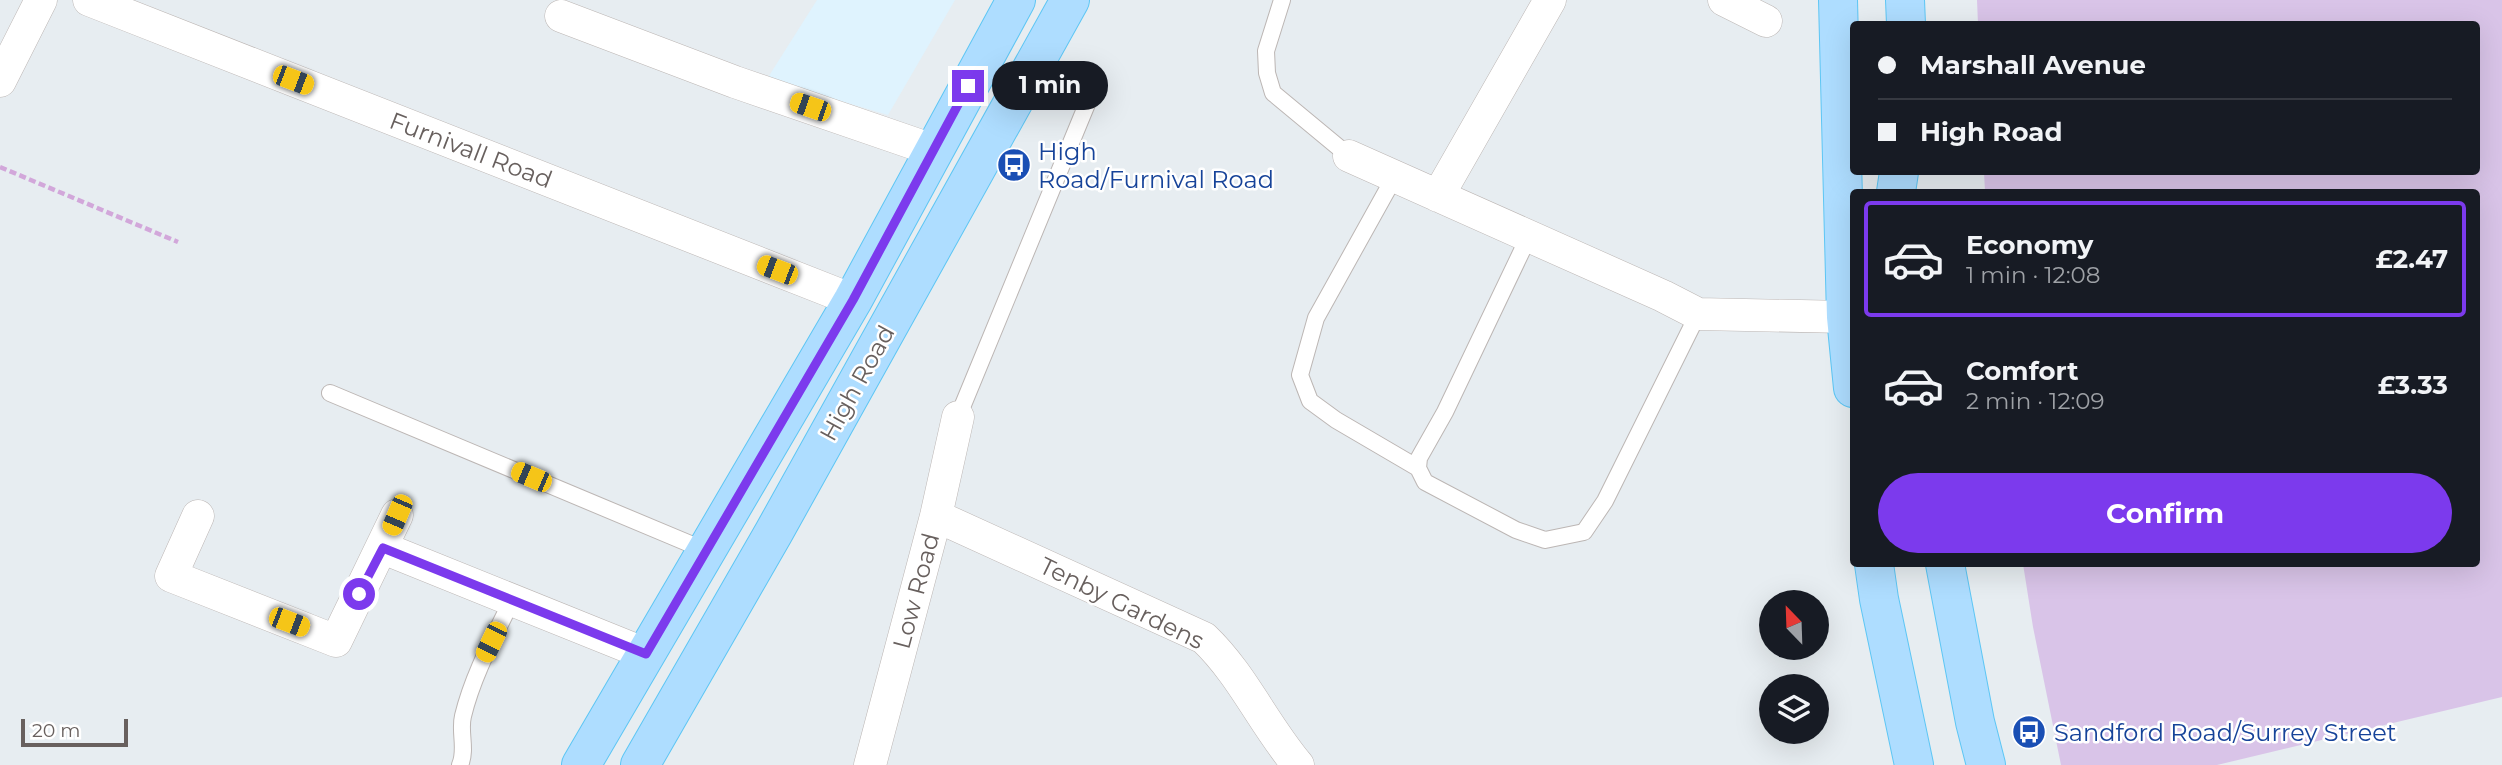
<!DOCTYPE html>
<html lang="en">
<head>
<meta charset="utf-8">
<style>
	:root { --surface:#171b24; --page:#20242c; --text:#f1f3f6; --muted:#9ea1a6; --line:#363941; --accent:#7c3aed }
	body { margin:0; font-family:Montserrat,sans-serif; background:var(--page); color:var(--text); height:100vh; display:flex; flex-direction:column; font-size:26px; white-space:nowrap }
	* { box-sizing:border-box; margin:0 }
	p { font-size:23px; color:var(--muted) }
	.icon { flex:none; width:38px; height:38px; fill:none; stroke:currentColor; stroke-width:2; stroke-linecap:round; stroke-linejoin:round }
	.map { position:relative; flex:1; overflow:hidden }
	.side { position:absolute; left:1850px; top:189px; width:630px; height:378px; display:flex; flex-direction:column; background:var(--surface); border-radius:7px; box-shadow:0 7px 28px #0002 }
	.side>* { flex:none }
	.top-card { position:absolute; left:1850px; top:21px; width:630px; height:154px; border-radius:7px; box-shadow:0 7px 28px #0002; display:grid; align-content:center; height:154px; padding:0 28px; background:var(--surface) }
	.needle { width:46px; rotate:337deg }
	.tools { position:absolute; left:1759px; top:590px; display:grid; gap:14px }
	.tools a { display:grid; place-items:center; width:70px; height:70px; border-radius:50%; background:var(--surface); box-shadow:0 7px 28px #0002; font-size:35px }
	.scale { position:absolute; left:21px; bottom:18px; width:107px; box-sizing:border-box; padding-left:7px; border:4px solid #68605e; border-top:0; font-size:19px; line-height:24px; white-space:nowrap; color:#68605e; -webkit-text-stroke:5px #fff; paint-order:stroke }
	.end { position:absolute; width:32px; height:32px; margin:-16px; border:9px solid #7c3aed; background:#fff; box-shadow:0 0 0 4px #fff }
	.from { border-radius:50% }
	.bubble { position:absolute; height:49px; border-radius:24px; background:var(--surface); box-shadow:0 7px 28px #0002; font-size:23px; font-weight:700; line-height:49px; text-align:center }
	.car { position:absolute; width:21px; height:42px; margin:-21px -10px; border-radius:9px; box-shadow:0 0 5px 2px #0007; background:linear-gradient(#f5c518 24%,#345 0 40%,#f5c518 0 76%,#345 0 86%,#f5c518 0) }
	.top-card b { display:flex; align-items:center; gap:24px; height:66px; font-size:26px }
	.top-card b+b { border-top:2px solid var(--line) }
	.top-card i { width:18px; height:18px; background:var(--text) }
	ul { padding:12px 0 0; list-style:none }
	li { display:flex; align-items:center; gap:21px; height:116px; margin:0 14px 10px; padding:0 14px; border:4px solid transparent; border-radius:7px }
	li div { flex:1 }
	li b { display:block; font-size:26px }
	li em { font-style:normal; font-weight:700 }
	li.current { border-color:var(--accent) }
	li>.icon { width:63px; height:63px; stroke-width:1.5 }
	.action { display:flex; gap:14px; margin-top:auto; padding:14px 28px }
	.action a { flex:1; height:80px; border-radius:42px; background:var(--accent); color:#fff; font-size:28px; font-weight:700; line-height:80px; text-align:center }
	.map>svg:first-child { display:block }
</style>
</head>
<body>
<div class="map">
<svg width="2502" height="765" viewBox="0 0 2502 765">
	<rect width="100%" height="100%" fill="#e7edf1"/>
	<path fill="#dff3fe" d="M817 0H955L888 115 767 79Z"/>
	<path fill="#d9c4e8" d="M1977 0H2502V697L2217 765H2061L2033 627 2023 564H2476V192H1985L1984 172H2476V24H1978Z"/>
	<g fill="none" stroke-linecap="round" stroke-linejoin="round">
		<g stroke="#bcb6b4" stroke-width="18">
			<path id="lane" d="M1282 0 1266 51 1267 73 1273 93 1349 156
				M1395 176 1316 318 1300 375 1310 401 1336 420 1418 468
				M1529 236 1445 412 1419 458 1418 468 1425 482 1516 530 1545 540 1584 532 1605 501 1698 314
				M330 393 707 551
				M958 417 1087 104
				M460 765C467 749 459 732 463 716 473 675 494 637 512 600"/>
		</g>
		<g stroke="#bcb6b4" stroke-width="33">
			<path id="street" d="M89 0 853 300
				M1724 0 1766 21
				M561 16 735 82 933 150
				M0 81 41 0
				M1349 156 1663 296 1698 314 1846 317
				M1438 196 1550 0
				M198 516 171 576 336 641 397 515
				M936 516 1204 638C1242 674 1264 725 1298 765
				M383 548 646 654
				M870 765 936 516 958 417"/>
		</g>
		<g stroke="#5dc6f4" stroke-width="40">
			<path id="primary" d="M1838 0 1846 317 1853 388
				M1905 0 1906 24
				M1896 192 1899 172
				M1874 564 1879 599 1914 765
				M1945 564 1975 722 1986 765
				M581 765 853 300 1016 0
				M640 765 774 532 1070 0"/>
		</g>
		<path stroke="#d2a7da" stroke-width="4.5" stroke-dasharray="7 3.5" stroke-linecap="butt" d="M0 167 178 242"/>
		<use href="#lane" stroke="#fff" stroke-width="16"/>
		<use href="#street" stroke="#fff" stroke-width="32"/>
		<use href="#primary" stroke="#aeddff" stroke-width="38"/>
	</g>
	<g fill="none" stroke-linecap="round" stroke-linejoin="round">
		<path stroke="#7c3aed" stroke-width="9" d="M359 594 383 548 646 654 853 300 968 86"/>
	</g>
	<defs>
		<g id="bus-disc" transform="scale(1.75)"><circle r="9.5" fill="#1a4fb4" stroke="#fff"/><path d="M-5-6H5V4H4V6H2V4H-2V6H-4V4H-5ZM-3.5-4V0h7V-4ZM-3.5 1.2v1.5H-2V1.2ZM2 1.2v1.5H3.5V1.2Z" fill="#fff"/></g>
	</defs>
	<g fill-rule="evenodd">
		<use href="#bus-disc" x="1014" y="165"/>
		<use href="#bus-disc" x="2029" y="732"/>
	</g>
	<g text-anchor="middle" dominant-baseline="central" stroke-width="5" stroke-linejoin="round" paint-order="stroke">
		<g font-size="24" fill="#68605e" stroke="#fff">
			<text transform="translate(471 150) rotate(21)">Furnivall Road</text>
			<text transform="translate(857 383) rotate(-61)">High Road</text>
			<text transform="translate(916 591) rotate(-75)">Low Road</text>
			<text transform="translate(1122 603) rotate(26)">Tenby Gardens</text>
		</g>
		<g font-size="24" fill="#164399" stroke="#fff" text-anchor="start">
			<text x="1038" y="151">High<tspan x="1038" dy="28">Road/Furnival Road</tspan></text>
			<text x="2054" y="732">Sandford Road/Surrey Street</text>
		</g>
	</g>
</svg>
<div class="tools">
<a><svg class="needle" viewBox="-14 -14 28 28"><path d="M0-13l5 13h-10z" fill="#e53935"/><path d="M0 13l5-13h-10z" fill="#9ea1a6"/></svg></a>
<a><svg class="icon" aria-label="layers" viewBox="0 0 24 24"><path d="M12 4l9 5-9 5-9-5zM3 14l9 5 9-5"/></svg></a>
</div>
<div class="scale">20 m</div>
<i class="end from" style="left:359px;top:594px"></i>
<i class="end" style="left:968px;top:86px"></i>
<div class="bubble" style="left:992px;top:61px;width:116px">1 min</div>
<i class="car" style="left:293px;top:80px;rotate:111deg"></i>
<i class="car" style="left:810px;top:107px;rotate:289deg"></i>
<i class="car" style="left:777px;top:270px;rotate:291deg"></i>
<i class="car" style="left:531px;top:477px;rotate:293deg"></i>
<i class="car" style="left:397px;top:515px;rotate:203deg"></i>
<i class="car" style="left:289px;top:622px;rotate:111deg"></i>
<i class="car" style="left:491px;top:642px;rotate:206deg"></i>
<div class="top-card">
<b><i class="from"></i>Marshall Avenue</b>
<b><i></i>High Road</b>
</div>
<section class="side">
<ul>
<li class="current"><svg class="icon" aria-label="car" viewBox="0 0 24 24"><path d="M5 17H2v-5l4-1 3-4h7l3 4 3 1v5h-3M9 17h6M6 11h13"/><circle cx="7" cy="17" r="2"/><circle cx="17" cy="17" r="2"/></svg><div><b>Economy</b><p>1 min · 12:08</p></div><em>£2.47</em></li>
<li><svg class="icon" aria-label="car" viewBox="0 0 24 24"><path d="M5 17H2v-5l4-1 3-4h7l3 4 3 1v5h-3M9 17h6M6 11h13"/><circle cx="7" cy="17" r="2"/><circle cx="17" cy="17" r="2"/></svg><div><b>Comfort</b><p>2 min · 12:09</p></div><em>£3.33</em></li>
</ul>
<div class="action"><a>Confirm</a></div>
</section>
</div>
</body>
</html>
